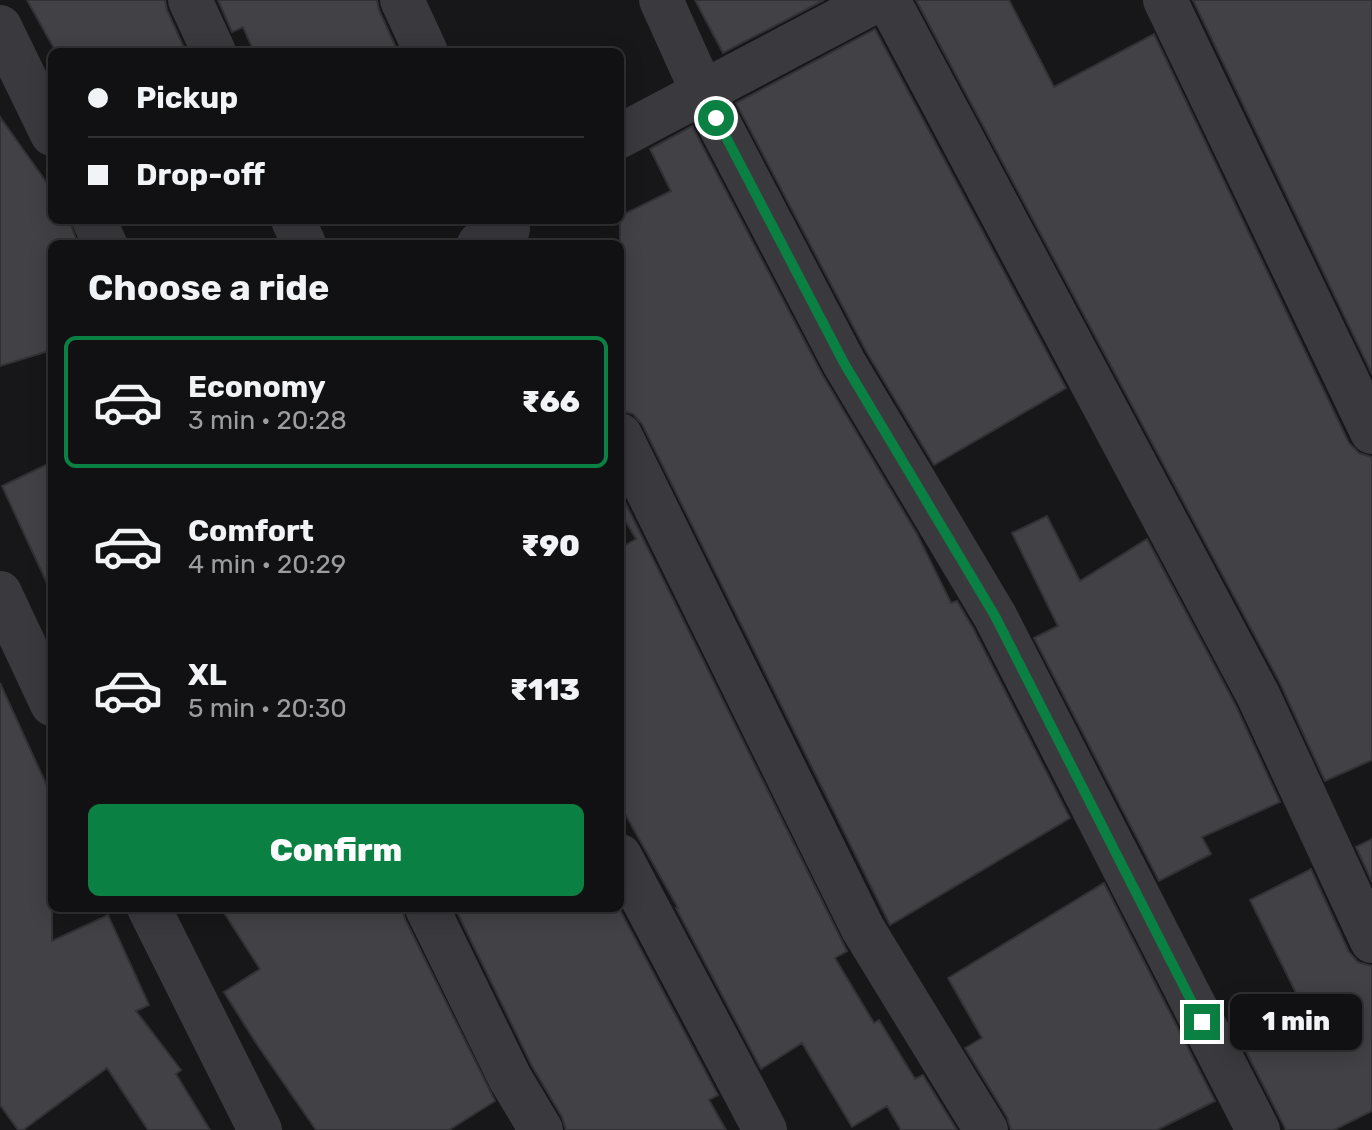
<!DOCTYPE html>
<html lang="en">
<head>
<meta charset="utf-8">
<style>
	:root { --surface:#111113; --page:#1e1f21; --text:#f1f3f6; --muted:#9c9da0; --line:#303133; --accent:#0b8043 }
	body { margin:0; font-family:Rubik,sans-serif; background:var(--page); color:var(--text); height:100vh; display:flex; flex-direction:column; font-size:30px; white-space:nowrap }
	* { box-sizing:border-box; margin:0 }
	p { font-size:26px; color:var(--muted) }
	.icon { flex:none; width:44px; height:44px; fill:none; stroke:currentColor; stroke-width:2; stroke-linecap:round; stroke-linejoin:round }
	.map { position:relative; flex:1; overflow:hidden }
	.drawer { position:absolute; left:48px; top:240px; width:576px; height:672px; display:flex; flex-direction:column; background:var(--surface); border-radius:12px; box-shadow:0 4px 20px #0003,0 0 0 2px var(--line) }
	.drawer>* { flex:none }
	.top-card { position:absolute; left:48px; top:48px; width:576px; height:176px; border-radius:12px; box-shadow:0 4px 20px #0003,0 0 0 2px var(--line); display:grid; align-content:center; height:176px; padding:0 40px; background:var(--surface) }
	.end { position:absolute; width:36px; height:36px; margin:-18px; border:10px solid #0b8043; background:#fff; box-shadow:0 0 0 4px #fff }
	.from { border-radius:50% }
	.bubble { position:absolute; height:56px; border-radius:12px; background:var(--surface); box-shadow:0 4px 20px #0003,0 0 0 2px var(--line); font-size:26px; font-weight:800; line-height:56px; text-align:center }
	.top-card b { display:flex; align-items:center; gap:28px; height:76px; font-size:30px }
	.top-card b+b { border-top:2px solid var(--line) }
	.top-card i { width:20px; height:20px; background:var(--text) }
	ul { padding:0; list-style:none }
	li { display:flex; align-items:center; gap:24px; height:132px; margin:0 16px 12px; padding:0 24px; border:4px solid transparent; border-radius:12px }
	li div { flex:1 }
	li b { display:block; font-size:30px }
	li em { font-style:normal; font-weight:800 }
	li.current { border-color:var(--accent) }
	li>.icon { width:72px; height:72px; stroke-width:1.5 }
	h2 { padding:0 40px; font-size:36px; line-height:96px }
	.button { display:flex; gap:16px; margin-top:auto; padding:16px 40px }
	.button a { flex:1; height:92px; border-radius:12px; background:var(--accent); color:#fff; font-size:32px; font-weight:800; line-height:92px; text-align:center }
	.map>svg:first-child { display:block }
</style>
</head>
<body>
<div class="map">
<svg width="1372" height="1130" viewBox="0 0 1372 1130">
	<rect width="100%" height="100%" fill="#171719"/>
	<path fill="#424246" stroke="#323135" stroke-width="2" d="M27 0H165L167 10 186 52H56Z
		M218 0H377L379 10 398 52H254L243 27 232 32Z
		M695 0H824L723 53Z
		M916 0H1009L1054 87 1154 34 1349 443 1359 453 1372 457V760L1325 781 1280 683Z
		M1193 0H1372V374Z
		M875 29 1066 388 934 465 866 351 736 103Z
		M0 117 52 190V220H69L78 244H52V350L0 366Z
		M692 126 823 376 917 534 951 603 957 601 973 628 1070 818 890 925 642 424 633 414 620 410V216L671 191 650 149Z
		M52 462V594L2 486Z
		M620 492 847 951 835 958 874 1023 879 1020 915 1079 923 1075 957 1130H901L887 1106 852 1127 802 1043 761 1069 676 908H678L620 805V548L636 539 620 512Z
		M1047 516 1080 581 1147 539 1236 706 1280 802 1202 837 1211 854 1159 881 1034 638 1058 626 1012 533Z
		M0 683 52 797V941L108 915 149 1005 136 1011 181 1070 176 1074 210 1130H148L107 1068 23 1130H18L0 1105Z
		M1372 839V882L1356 847Z
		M1311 869 1349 952 1358 962 1372 966V1111L1334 1130H1286L1234 1028 1298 997 1250 900Z
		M1104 883 1215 1101 1157 1130H1011L1007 1117 965 1048 982 1038 948 978Z
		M221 908H402L405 919 495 1101 449 1130H316L256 1043 224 992 260 969Z
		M455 908H619L718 1095 709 1100 726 1130H566L562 1117 532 1066Z"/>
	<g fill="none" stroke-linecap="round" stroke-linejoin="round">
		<path stroke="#39393e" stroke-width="44" d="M190 0 214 52
			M402 0 426 52
			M661 0 702 91 844 363 995 616 1258 1130
			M888 0 1258 695 1372 941
			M1165 0 1372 432
			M0 27 52 134
			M620 136 877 0
			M94 220 105 244
			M293 220 304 244
			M479 244 508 229
			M620 435 863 929 986 1130
			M0 593 52 704
			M620 856 765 1130
			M149 908 260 1130
			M427 908 510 1078 541 1130"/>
	</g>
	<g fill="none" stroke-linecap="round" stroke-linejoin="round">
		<path stroke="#0b8043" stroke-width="10" d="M716 118 844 363 995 616 1202 1022"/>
	</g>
</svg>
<i class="end from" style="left:716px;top:118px"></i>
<i class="end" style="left:1202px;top:1022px"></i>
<div class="bubble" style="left:1230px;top:994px;width:132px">1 min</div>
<div class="top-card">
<b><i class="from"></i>Pickup</b>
<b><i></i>Drop-off</b>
</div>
<section class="drawer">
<h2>Choose a ride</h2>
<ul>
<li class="current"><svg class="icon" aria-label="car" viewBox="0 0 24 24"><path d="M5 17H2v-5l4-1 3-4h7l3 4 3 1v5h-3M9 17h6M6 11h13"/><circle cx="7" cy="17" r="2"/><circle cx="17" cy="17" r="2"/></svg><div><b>Economy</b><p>3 min · 20:28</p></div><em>₹66</em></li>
<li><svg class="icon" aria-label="car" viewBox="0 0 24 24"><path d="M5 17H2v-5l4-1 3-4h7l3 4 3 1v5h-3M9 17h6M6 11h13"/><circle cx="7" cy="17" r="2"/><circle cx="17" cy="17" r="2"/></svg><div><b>Comfort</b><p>4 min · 20:29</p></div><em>₹90</em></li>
<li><svg class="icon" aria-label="car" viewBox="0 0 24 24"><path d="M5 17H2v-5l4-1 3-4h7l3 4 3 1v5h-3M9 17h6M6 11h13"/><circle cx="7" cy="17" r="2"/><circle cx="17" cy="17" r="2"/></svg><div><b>XL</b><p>5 min · 20:30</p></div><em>₹113</em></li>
</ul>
<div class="button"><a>Confirm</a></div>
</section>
</div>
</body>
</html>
